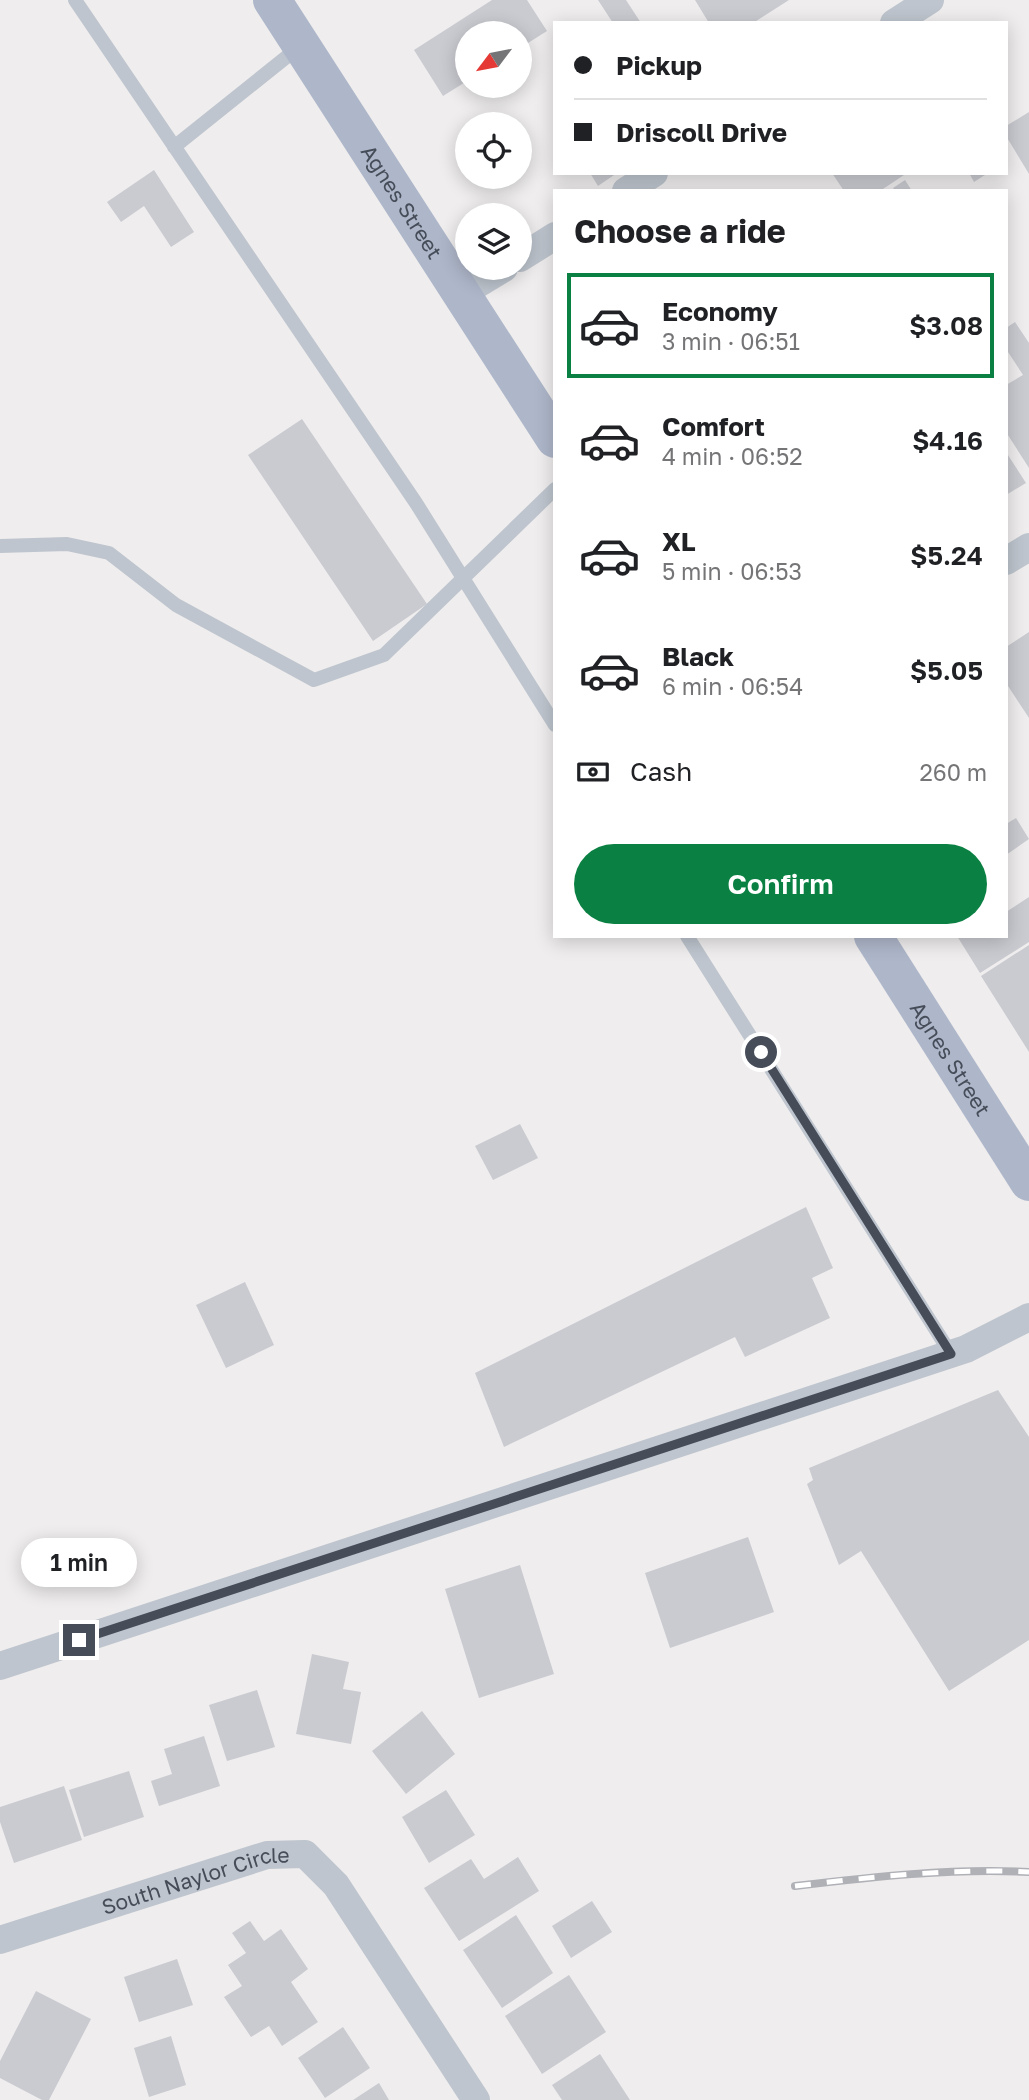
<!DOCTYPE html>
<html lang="en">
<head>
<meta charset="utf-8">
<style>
	:root { --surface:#fff; --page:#f6f6f6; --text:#202124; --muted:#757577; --line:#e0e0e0; --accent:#0b8043 }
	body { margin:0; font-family:"Golos Text",sans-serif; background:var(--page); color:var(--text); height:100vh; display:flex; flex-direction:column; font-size:26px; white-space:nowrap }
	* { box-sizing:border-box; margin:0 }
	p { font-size:23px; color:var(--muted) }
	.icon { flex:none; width:38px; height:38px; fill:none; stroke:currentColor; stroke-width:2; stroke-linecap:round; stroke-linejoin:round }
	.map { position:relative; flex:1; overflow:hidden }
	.details { position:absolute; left:553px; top:189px; width:455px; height:749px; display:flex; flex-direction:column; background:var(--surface); border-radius:0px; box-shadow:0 4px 18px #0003 }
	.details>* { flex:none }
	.guide { position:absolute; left:553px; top:21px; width:455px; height:154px; border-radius:0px; box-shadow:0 4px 18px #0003; display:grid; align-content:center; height:154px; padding:0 21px; background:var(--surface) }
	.needle { width:46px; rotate:238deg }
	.buttons { position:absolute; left:455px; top:21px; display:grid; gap:14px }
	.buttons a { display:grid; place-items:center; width:77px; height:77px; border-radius:50%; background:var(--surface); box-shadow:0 4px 18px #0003; font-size:35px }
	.end { position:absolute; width:32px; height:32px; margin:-16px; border:9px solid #464d59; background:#fff; box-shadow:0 0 0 4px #fff }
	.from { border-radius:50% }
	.bubble { position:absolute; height:49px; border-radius:24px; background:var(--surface); box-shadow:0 4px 18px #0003; font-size:23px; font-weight:600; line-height:49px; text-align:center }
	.guide b { display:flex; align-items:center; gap:24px; height:66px; font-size:26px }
	.guide b+b { border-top:2px solid var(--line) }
	.guide i { width:18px; height:18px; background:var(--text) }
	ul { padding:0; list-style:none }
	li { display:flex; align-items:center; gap:21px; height:105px; margin:0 14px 10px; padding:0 7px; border:4px solid transparent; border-radius:0px }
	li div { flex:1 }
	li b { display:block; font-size:26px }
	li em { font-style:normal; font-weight:600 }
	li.on { border-color:var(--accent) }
	li>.icon { width:63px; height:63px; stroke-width:1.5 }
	h2 { padding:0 21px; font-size:32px; line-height:84px }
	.pay { display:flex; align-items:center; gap:18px; height:77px; padding:0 21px; font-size:26px }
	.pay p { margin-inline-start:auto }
	.cta { display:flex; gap:14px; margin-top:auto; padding:14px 21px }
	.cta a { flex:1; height:80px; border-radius:42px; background:var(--accent); color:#fff; font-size:28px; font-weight:600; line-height:80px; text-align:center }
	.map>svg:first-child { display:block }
</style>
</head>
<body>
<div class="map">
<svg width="1029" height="2100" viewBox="0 0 1029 2100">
	<rect width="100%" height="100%" fill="#efeded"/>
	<path fill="#cacbd1" d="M492 0H527L547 31 520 48V33H467V81L443 96 414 50Z
		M598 0H626L641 23H613Z
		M695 0H789L753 23H709Z
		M1029 112V174L1006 136V126Z
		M154 170 194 232 171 247 144 206 121 222 107 202Z
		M590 173H617L598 186Z
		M832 173H907L880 191H844Z
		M969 173H988L974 182Z
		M905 180 912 191H895L893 188Z
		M1015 322 1029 343V468L1006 432V385L1023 375 1006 349V328Z
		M302 419 427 604 373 641 248 455Z
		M1006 452 1026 483 1006 495Z
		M1029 632V718L1006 683V647Z
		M1016 818 1029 839 1006 855V824Z
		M1029 897V942L980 973 957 936H1006V912Z
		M1029 945V1052L981 976Z
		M520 1124 538 1158 493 1180 475 1146Z
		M806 1207 833 1268 812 1278 830 1318 745 1357 735 1337 504 1447 475 1373Z
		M245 1282 274 1345 226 1368 196 1305Z
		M998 1390 1029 1437V1640L949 1691 861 1551 839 1565 807 1484 813 1480 809 1468Z
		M748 1537 774 1612 670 1648 645 1573Z
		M520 1565 554 1674 479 1698 445 1589Z
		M312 1654 349 1662 343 1689 361 1692 351 1744 296 1734Z
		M257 1690 275 1747 227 1761 209 1705Z
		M422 1711 455 1754 406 1794 372 1751Z
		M204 1736 220 1786 159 1806 151 1781 172 1774 164 1749Z
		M129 1771 144 1817 84 1837 69 1790Z
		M64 1786 82 1840 14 1863 0 1822V1807Z
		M446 1790 475 1835 429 1863 402 1817Z
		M518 1857 539 1891 459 1941 424 1888 471 1859 484 1879Z
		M592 1901 612 1932 571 1958 552 1926Z
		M516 1915 553 1973 502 2008 463 1950Z
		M250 1921 264 1941 281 1929 308 1969 291 1982 318 2022 282 2046 269 2026 251 2037 224 1997 242 1986 228 1965 246 1953 232 1933Z
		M177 1959 193 2005 139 2022 124 1977Z
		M569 1975 606 2032 542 2074 505 2016Z
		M36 1991 91 2019 49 2100H42L0 2078V2061Z
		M343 2027 370 2068 325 2098 298 2058Z
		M171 2036 186 2085 149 2097 134 2048Z
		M600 2054 630 2100H562L552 2085Z
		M379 2083 389 2100H353Z"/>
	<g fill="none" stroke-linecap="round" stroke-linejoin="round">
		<path stroke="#bec5ce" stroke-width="14" d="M75 0 416 503 555 725
			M174 147 299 47
			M0 546 67 544 109 553 176 605 314 680 384 655 555 489
			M687 936 951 1354"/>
		<g stroke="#bec5ce" stroke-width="28">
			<path d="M894 23 930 0"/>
			<path d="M626 191 654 173"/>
			<path d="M520 258 555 236"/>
			<path d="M461 294 504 268"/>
			<path d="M1006 561 1029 547"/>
			<path d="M0 1666 966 1349 1029 1317"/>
			<path id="s1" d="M0 1940 267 1855 305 1854 336 1885 476 2100"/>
		</g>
		<g stroke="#aeb7ca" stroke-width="38">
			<path id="s2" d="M272 0 555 439"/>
			<path id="s3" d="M873 936 1029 1182"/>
		</g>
		<g stroke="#afb1b7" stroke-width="8">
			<path id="rail" d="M795 1886C872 1877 951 1868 1029 1872"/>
		</g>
		<use href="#rail" stroke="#fff" stroke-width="5" stroke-dasharray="16" stroke-linecap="butt"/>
	</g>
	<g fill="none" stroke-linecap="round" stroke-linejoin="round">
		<path stroke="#464d59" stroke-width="9" d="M79 1640 951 1354 761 1052"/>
	</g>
	<g text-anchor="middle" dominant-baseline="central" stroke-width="5" stroke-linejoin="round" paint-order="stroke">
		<g font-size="21" fill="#464d59" stroke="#fff">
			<text stroke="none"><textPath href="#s2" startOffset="240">Agnes Street</textPath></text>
			<text stroke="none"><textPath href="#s3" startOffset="145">Agnes Street</textPath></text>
			<text stroke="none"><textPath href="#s1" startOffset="205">South Naylor Circle</textPath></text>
		</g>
	</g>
</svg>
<div class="buttons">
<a><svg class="needle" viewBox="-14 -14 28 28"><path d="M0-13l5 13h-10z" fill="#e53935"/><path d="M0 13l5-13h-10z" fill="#757577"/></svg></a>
<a><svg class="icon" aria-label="locate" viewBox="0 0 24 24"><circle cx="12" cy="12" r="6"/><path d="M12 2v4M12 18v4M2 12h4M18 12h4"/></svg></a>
<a><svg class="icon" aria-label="layers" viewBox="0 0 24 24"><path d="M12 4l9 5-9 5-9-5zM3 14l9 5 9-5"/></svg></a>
</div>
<i class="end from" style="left:761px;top:1052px"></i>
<i class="end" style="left:79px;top:1640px"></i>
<div class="bubble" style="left:21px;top:1538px;width:116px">1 min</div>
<div class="guide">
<b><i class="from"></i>Pickup</b>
<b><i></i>Driscoll Drive</b>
</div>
<section class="details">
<h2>Choose a ride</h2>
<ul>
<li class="on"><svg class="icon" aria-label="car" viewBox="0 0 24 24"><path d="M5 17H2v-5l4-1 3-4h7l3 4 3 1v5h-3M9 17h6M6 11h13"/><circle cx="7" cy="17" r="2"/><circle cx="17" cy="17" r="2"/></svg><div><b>Economy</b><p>3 min · 06:51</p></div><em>$3.08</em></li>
<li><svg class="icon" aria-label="car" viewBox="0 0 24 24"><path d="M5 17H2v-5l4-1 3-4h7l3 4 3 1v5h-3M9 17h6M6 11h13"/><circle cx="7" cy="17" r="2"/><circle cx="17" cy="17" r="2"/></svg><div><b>Comfort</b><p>4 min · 06:52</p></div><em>$4.16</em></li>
<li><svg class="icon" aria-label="car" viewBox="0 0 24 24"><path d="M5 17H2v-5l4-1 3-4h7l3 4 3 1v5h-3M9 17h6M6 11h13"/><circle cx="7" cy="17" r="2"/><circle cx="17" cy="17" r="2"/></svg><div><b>XL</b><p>5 min · 06:53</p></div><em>$5.24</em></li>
<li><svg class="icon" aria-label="car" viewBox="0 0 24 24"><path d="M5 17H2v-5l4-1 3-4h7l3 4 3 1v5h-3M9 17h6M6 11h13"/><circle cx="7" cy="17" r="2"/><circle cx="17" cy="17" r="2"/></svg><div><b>Black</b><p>6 min · 06:54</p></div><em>$5.05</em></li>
</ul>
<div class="pay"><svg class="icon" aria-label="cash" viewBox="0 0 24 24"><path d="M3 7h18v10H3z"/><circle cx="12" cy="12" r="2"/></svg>Cash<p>260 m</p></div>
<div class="cta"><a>Confirm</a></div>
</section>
</div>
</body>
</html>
